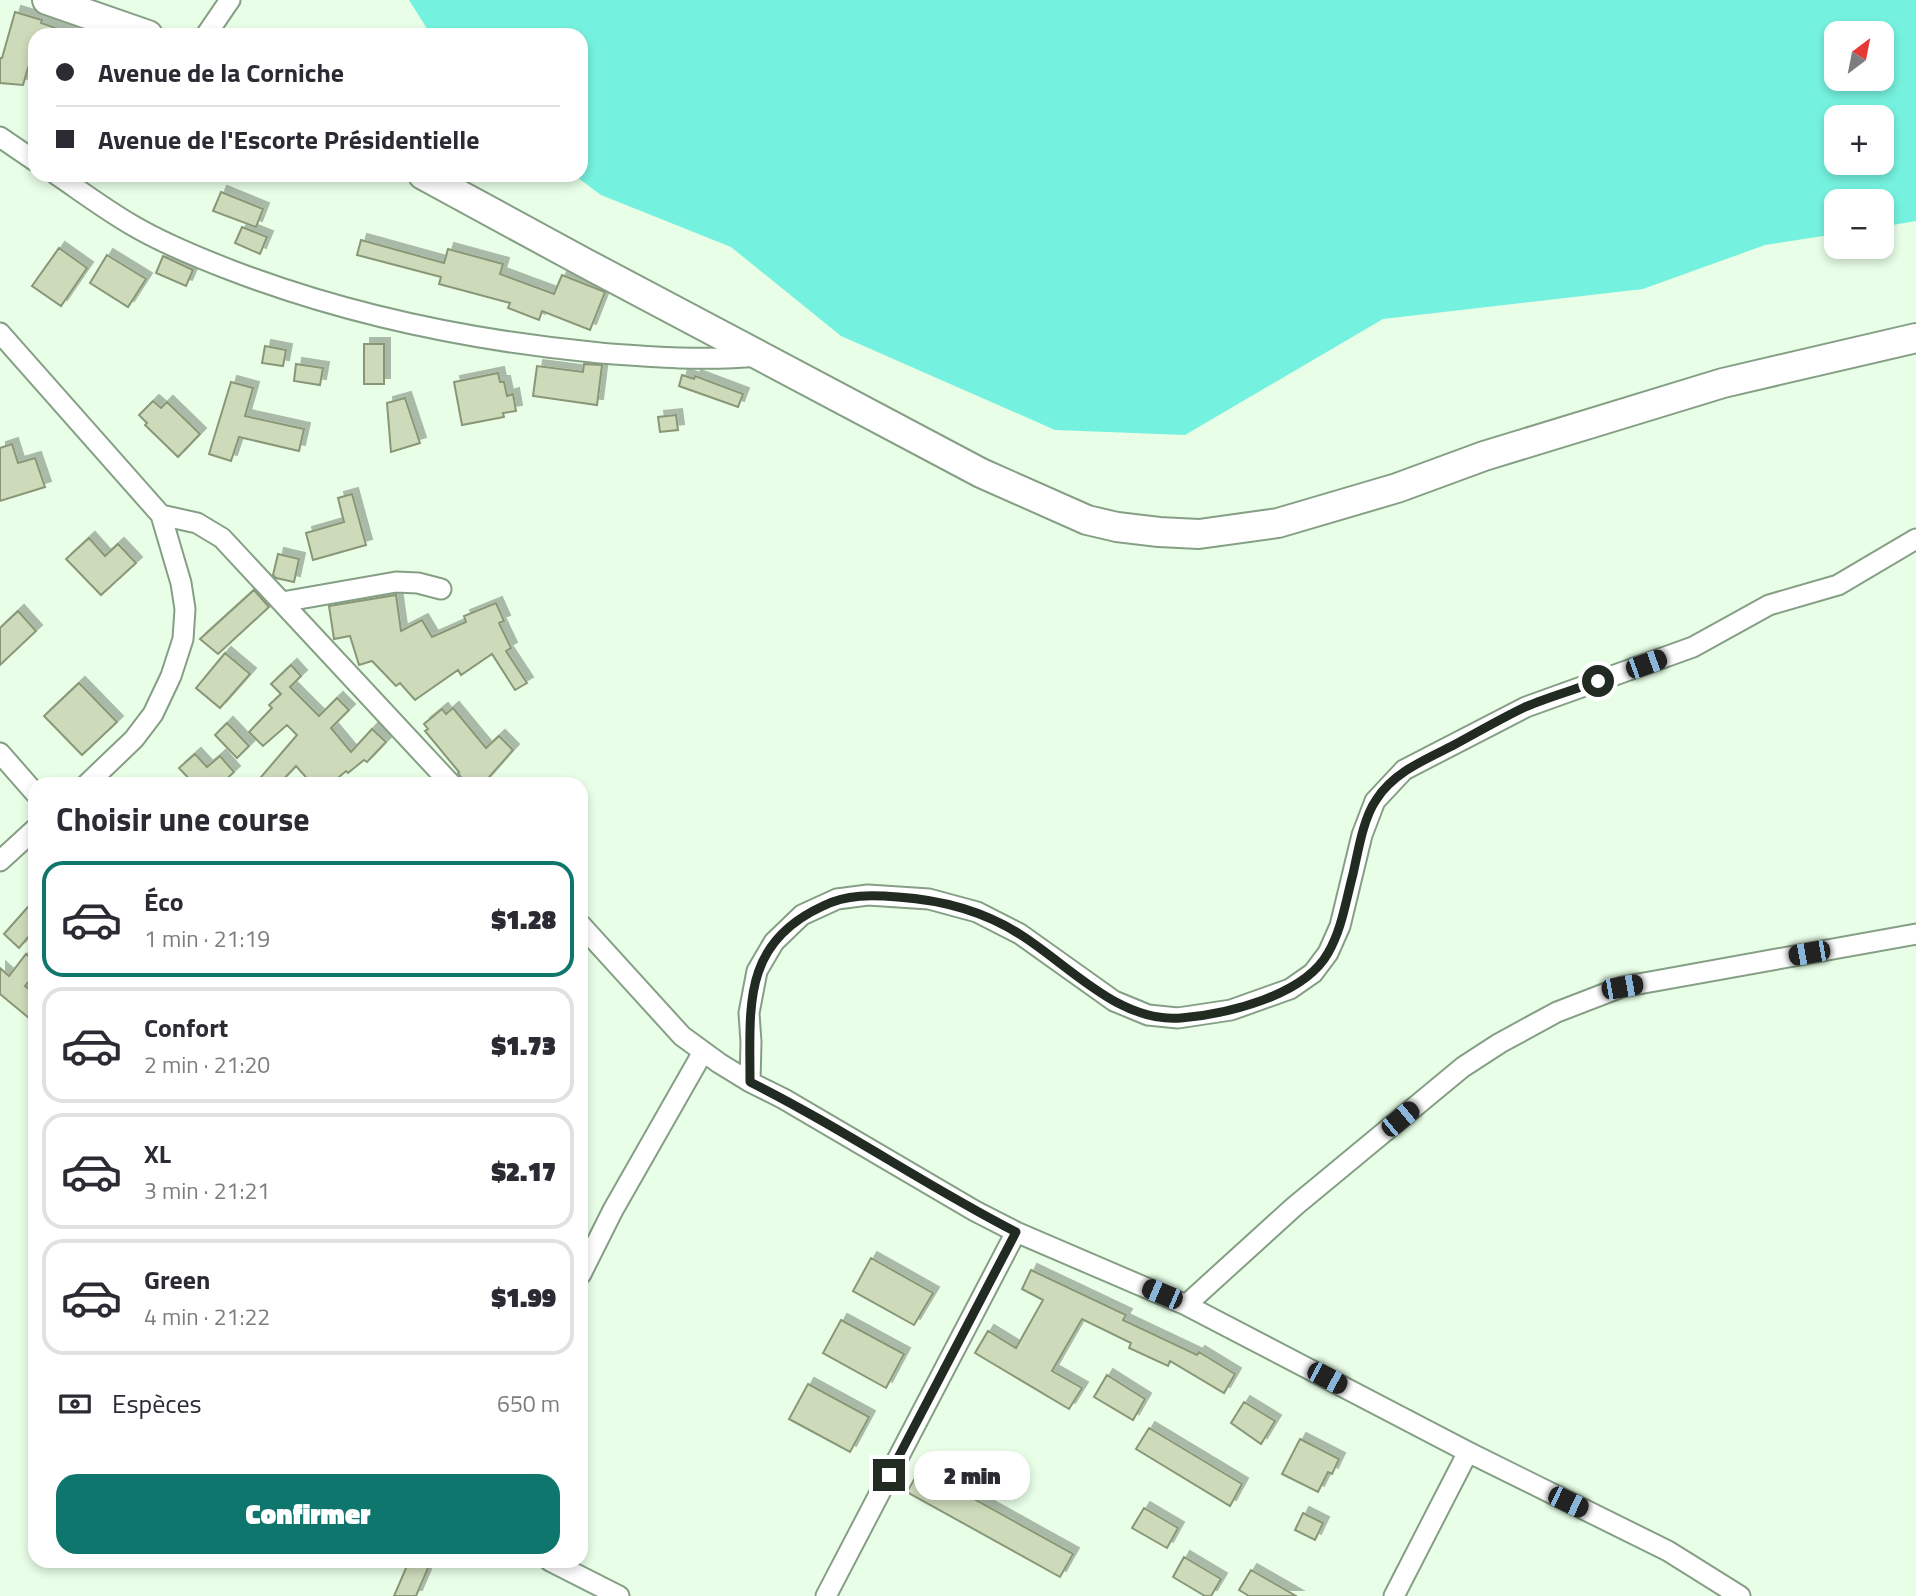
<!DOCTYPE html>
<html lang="fr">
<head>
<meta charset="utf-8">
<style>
	:root { --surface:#fff; --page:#f2f2f3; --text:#2b2b33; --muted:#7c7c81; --line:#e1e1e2; --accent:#0f766e }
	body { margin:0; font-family:"Titillium Web",sans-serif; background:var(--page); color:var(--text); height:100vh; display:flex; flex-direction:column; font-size:26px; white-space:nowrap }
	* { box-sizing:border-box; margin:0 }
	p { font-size:23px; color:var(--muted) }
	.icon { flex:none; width:38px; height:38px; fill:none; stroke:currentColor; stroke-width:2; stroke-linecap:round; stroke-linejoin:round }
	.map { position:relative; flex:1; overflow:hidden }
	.panel { position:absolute; left:28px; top:777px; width:560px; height:791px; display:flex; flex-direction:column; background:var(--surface); border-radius:21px; box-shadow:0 4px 10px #0003 }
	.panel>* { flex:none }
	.hud { position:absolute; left:28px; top:28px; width:560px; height:154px; border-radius:21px; box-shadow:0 4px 10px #0003; display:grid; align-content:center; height:154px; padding:0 28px; background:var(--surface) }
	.needle { width:46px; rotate:32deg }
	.buttons { position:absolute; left:1824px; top:21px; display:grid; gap:14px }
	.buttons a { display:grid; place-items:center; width:70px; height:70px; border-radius:14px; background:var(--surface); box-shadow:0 4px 10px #0003; font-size:35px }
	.end { position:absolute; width:32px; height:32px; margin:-16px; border:9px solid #212b21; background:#fff; box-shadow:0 0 0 4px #fff }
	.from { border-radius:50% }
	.bubble { position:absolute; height:49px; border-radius:21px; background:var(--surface); box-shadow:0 4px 10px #0003; font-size:23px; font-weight:800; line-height:49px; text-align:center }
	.car { position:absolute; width:21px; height:42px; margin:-21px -10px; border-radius:9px; box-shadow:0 0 5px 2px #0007; background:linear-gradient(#222 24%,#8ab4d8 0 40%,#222 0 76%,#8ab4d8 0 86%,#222 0) }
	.hud b { display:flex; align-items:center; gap:24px; height:66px; font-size:26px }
	.hud b+b { border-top:2px solid var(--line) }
	.hud i { width:18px; height:18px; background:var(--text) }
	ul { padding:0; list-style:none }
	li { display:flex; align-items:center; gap:21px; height:116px; margin:0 14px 10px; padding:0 14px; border:4px solid var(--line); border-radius:21px }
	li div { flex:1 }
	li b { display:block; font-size:26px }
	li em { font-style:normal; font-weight:800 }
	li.active { border-color:var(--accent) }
	li>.icon { width:63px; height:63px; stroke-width:1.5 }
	h2 { padding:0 28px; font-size:32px; line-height:84px }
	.pay { display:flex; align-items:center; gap:18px; height:77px; padding:0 28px; font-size:26px }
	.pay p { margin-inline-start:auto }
	.primary-button { display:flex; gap:14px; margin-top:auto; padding:14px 28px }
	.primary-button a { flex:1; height:80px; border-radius:21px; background:var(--accent); color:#fff; font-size:28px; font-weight:800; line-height:80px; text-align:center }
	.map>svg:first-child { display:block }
</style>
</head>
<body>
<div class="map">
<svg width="1916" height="1596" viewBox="0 0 1916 1596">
	<defs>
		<filter id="shadow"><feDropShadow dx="6" dy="-6" stdDeviation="0" flood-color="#0004"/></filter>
	</defs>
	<rect width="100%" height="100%" fill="#e8fee7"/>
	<path fill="#75f2df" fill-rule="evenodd" d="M409 0H1916V221L1881 227V201H1836V234L1765 245 1643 289 1383 319 1185 435 1055 430 841 336 731 247 601 195 574 175H581V35H431ZM1836 33H1881V79H1836ZM1836 117H1881V163H1836Z"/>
	<path fill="#cddbba" stroke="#8a9777" stroke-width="2" filter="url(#shadow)" d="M15 12 42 20 41 23 70 33V35H35V44L23 85 0 83V58H2Z
		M221 192 263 209 256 227 213 211Z
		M242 227 267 237 260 254 235 243Z
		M361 240 444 263 448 249 503 264 500 274 554 294 562 275 605 292 590 330 542 311 539 320 508 308 510 303 439 284 441 277 357 255Z
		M59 248 87 268 61 306 32 286Z
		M107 255 146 279 128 307 90 283Z
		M163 256 193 270 186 286 156 273Z
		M364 344H384V384H364Z
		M265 346 286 350 283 366 262 363Z
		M296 364 323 368 320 385 294 381Z
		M584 364 602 365 597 405 533 396 537 366 583 372Z
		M498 373 500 382H504L507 396 513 394 516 411 503 413 504 417 462 425 454 382Z
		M682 375 694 379 695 376 743 394 738 407 679 386Z
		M231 382 253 388 245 416 304 429 299 451 239 437 231 461 209 454Z
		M405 398 420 443 391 452 387 403Z
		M153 401 161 408 167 402 200 434 178 457 145 425 147 423 139 415Z
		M676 415 678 430 660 432 658 417Z
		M12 444 18 463 35 458 45 487 0 501V448Z
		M352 494 366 545 313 560 306 533 344 522 338 498Z
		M89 538 105 556 118 544 136 563 101 595 66 559Z
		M278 554 299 559 294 582 276 578 273 575Z
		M254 590 269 607 218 654 200 639Z
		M396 595 401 631 422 620 432 637 466 622 464 616 496 603 504 621 499 623 511 648 506 651 527 683 515 690 492 654 461 675 458 670 415 700 400 683 396 686 372 661 359 665 350 636 334 639 329 606Z
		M18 611 36 631 0 665V628Z
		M225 653 250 674 220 708 196 688Z
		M291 665 301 676 290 687 319 716 337 698 349 710 331 728 351 752 372 729 386 742 367 762 364 760 348 773 346 771 331 784H312L296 766 279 784H255L297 735 287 725 263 746 249 732 272 708 269 705 281 694 271 684Z
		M79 683 117 722 82 755 44 716Z
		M453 708 486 748 499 736 513 750 483 784H466L458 773 459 772 425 731 428 729 424 724 442 709 446 714Z
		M227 723 249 746 237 758 215 735Z
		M195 754 207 767 220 756 234 772 221 784H194L179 768Z
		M35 899V929L19 948 4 934Z
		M26 954 35 961V974L25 986 35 994V1023L0 994V968L9 976Z
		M871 1258 933 1293 914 1325 853 1291Z
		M1031 1270 1126 1315 1123 1320 1197 1355 1199 1352 1235 1374 1224 1393 1170 1361 1168 1366 1129 1348 1131 1343 1082 1319 1052 1371 1082 1388 1069 1409 975 1353 988 1331 1016 1348 1043 1300 1022 1289Z
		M841 1320 904 1354 886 1388 823 1353Z
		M1107 1375 1145 1399 1133 1420 1094 1397Z
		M808 1384 869 1417 850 1452 789 1419Z
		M1244 1402 1275 1421 1261 1444 1231 1423Z
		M1149 1428 1242 1484 1230 1506 1136 1449Z
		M1300 1439 1339 1459 1332 1474 1328 1472 1318 1492 1282 1474Z
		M920 1469 1073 1554 1060 1577 907 1492Z
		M1144 1508 1178 1528 1167 1548 1132 1528Z
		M1303 1513 1323 1523 1315 1540 1295 1530Z
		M1184 1557 1221 1579 1211 1596H1205L1173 1577Z
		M409 1561H431L416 1596H394Z
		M1251 1570 1296 1596H1249L1239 1590Z"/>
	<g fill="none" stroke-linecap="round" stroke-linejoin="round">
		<g stroke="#859f85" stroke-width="23">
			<path id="street" d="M206 35 230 0
				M0 137 35 161
				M57 175C82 192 106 210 132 225 164 244 199 258 233 271 351 316 474 341 600 353 653 357 705 361 758 356
				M0 333 161 515 181 583 185 609 183 639 171 676 153 714 134 739 87 784
				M161 515 197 523 222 538 451 784
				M282 602 396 582 418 583 441 589
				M0 753 35 793
				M0 861 35 829
				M581 925 682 1036 719 1063 750 1082 784 1099 975 1211 1016 1232 1186 1305 1468 1452 1668 1551 1740 1596
				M750 1082 751 1042 749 1013 757 971 774 942 802 915 837 899 868 895 929 899 977 912 1020 934 1114 1001 1148 1015 1178 1018 1231 1010 1290 989 1313 973 1328 953 1340 926 1362 835 1375 801 1404 770 1526 707 1693 647 1769 605 1838 585 1916 539
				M581 1274 613 1210 703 1052
				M1186 1305 1295 1206 1463 1067 1500 1043 1557 1012 1622 987 1916 934
				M550 1561 619 1596
				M826 1596 1016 1232
				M1394 1596 1468 1452"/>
		</g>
		<g stroke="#859f85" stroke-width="32">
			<path id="secondary" d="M47 0 148 35
				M423 175 585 263 981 473 1087 520 1117 527 1159 532 1199 534 1278 523 1397 488 1484 456 1723 383 1916 338"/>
		</g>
		<use href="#street" stroke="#fff" stroke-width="19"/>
		<use href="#secondary" stroke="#fff" stroke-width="28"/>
	</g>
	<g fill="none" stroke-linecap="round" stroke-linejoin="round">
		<path stroke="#212b21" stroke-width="9" d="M889 1475 1016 1232C926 1186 841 1127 750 1082 750 1006 742 943 823 906 847 894 872 895 898 897 942 900 984 911 1021 935 1070 966 1119 1023 1181 1018 1227 1014 1304 996 1328 953 1342 929 1346 900 1353 874 1358 852 1363 819 1376 800 1393 773 1424 760 1452 746 1476 733 1500 719 1525 707 1548 697 1574 690 1598 681"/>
	</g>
</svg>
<div class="buttons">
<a><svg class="needle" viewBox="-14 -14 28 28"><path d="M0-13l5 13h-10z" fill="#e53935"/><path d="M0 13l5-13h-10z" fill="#7c7c81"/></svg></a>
<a>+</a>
<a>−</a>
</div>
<i class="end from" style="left:1598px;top:681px"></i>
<i class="end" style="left:889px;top:1475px"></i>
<div class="bubble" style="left:914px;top:1451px;width:116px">2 min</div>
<i class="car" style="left:1646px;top:664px;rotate:70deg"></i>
<i class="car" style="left:1809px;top:953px;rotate:260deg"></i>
<i class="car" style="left:1622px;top:987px;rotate:80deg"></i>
<i class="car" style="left:1400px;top:1119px;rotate:50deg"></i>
<i class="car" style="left:1162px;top:1294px;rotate:293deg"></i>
<i class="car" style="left:1327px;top:1378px;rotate:118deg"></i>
<i class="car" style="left:1568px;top:1502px;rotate:116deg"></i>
<div class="hud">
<b><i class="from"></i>Avenue de la Corniche</b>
<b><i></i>Avenue de l'Escorte Présidentielle</b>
</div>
<section class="panel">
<h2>Choisir une course</h2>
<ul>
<li class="active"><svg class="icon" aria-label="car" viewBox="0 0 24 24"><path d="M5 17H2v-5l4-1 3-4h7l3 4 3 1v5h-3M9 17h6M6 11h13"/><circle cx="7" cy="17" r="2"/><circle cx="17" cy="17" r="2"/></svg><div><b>Éco</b><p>1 min · 21:19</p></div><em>$1.28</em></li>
<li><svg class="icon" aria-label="car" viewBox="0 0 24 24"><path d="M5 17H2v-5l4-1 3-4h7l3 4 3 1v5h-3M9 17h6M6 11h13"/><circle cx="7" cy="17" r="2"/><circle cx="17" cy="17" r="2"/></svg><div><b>Confort</b><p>2 min · 21:20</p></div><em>$1.73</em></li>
<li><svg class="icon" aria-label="car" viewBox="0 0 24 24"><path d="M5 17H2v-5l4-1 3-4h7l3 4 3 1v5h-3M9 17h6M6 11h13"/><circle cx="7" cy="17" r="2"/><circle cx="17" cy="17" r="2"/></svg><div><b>XL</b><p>3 min · 21:21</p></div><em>$2.17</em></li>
<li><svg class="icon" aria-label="car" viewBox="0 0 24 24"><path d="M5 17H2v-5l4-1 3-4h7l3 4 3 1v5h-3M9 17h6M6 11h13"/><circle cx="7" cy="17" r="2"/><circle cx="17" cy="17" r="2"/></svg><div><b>Green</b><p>4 min · 21:22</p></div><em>$1.99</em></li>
</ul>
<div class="pay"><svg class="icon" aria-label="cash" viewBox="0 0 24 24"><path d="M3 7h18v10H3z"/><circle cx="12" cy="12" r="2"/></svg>Espèces<p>650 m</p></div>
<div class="primary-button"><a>Confirmer</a></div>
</section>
</div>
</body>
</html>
